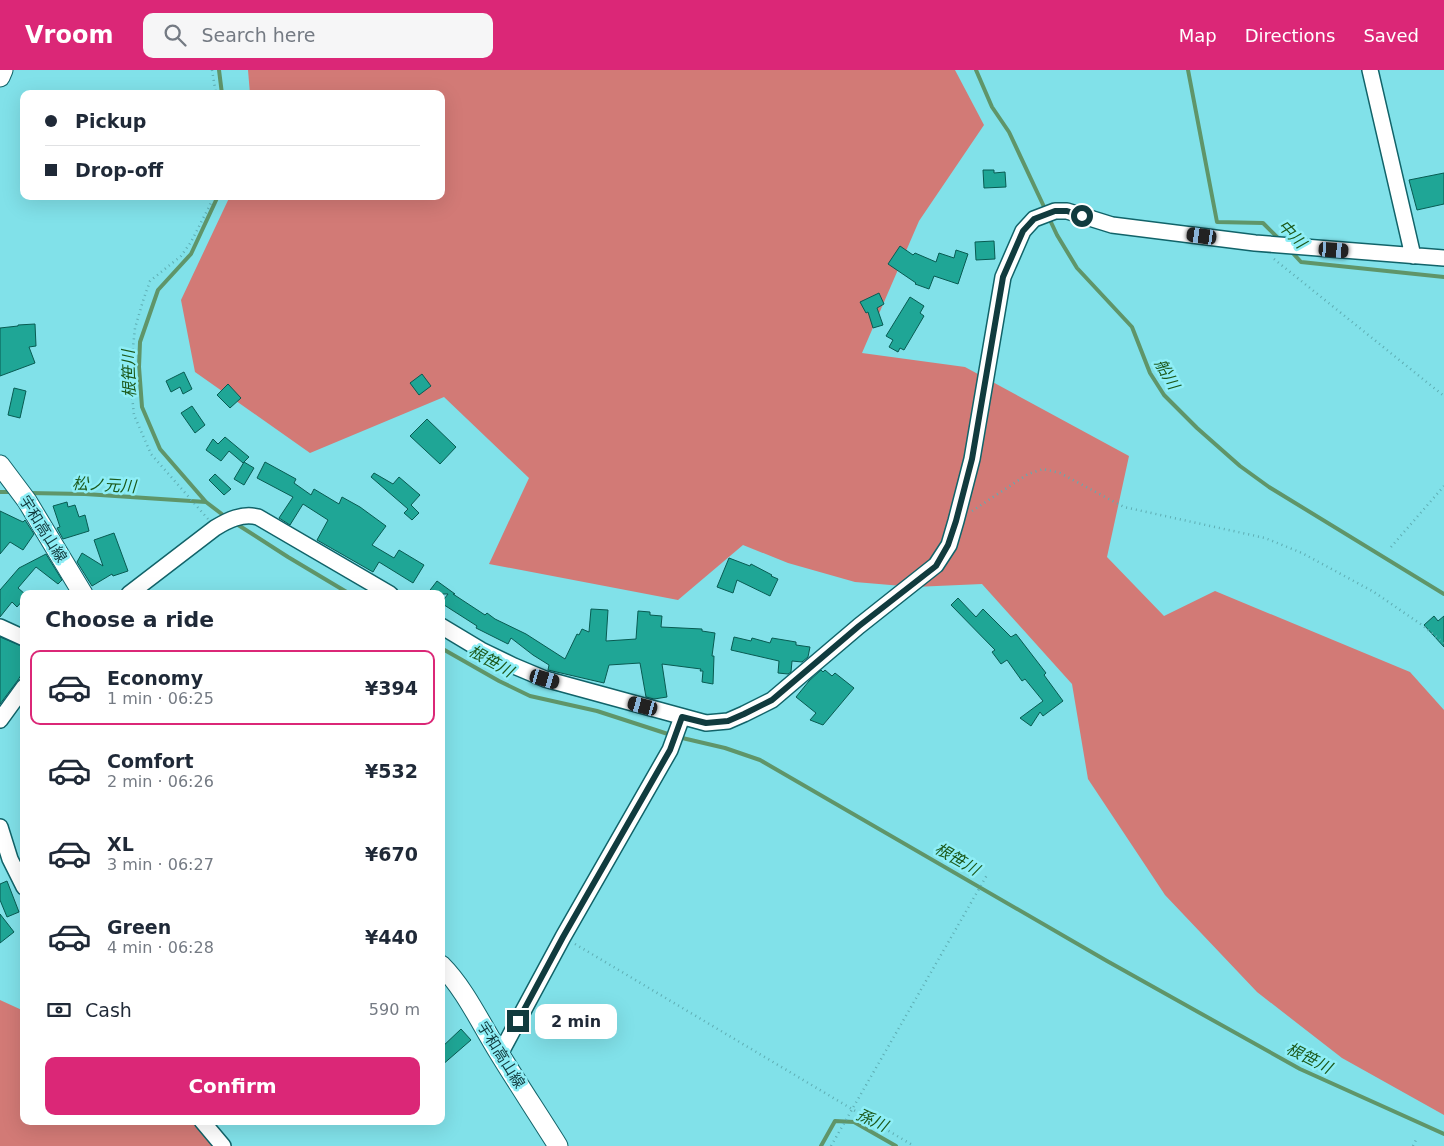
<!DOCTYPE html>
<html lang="en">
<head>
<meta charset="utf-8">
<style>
	:root { --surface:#fff; --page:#f6f6f7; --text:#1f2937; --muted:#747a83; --line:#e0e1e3; --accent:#db2777 }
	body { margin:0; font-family:"DejaVu Sans","Noto Sans JP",sans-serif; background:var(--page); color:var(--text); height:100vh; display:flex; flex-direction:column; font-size:19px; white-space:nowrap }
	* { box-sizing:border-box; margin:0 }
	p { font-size:16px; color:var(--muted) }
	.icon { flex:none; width:28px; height:28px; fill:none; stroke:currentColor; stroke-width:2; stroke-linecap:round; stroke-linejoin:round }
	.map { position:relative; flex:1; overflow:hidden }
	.details { position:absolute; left:20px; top:520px; width:425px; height:535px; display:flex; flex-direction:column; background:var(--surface); border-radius:10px; box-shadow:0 5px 20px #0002 }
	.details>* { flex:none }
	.top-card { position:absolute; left:20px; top:20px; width:425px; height:110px; border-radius:10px; box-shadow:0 5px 20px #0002; display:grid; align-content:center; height:110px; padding:0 25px; background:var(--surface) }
	.end { position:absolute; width:22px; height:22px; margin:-11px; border:6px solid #113b3e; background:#fff; box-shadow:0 0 0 2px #fff }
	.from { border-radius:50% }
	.bubble { position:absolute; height:35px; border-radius:10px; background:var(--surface); box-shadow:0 5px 20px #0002; font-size:16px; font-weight:700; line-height:35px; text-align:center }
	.car { position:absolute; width:15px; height:30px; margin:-15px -8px; border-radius:6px; box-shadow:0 0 4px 1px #0007; background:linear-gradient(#222 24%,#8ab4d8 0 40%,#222 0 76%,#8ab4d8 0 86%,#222 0) }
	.top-card b { display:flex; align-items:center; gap:18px; height:48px; font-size:19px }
	.top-card b+b { border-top:1px solid var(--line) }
	.top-card i { width:12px; height:12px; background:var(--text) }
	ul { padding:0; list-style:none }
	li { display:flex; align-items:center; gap:15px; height:75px; margin:0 10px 8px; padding:0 15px; border:2px solid transparent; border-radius:10px }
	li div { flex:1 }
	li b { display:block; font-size:19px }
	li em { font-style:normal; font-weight:700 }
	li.current { border-color:var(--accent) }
	li>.icon { width:45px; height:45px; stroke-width:1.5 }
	h2 { padding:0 25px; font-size:22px; line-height:60px }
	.pay { display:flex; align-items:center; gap:12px; height:55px; padding:0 25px; font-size:19px }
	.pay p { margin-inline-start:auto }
	.cta { display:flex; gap:10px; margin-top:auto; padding:10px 25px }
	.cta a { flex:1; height:58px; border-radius:10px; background:var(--accent); color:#fff; font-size:20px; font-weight:700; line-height:58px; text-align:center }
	header { display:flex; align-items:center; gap:30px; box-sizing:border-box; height:70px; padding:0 25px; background:var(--accent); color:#fff }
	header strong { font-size:24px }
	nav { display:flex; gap:28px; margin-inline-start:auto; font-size:18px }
	.search { width:350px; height:45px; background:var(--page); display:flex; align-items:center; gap:12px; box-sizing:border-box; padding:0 18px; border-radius:10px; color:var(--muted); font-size:19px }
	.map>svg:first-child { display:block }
</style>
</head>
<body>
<header>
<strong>Vroom</strong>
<div class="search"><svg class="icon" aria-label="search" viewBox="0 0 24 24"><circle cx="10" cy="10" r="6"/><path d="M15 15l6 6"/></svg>Search here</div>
<nav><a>Map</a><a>Directions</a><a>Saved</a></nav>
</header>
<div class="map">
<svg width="1444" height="1076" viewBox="0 0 1444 1076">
	<rect width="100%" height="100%" fill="#81e1e9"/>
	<path fill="#d27a76" d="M248 0H955L984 55 919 151 862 283 965 297 1129 386 1107 487 1164 546 1215 521 1410 602 1444 640V1045L1342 988 1257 922 1165 825 1088 709 1072 614 982 514 914 517 855 512 788 493 743 475 678 530 489 494 529 408 444 327 310 383 195 302 181 230 230 126H441V24H250Z
		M0 930 24 941V1051H208L214 1076H0Z"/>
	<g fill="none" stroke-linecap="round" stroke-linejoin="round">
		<path stroke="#5f9569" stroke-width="4" d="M219 0 222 24
			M976 0 992 37 1009 62 1046 141
			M1188 0 1217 152 1263 153 1280 170
			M218 126 191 184 158 220 140 272 139 297 142 337 160 379 206 432 227 448
			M1049 148 1057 165 1077 198 1132 257 1150 303 1164 325 1197 358 1240 396 1269 417 1444 524
			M1290 180 1301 192 1444 207
			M0 422H14
			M28 423 85 424 206 432
			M235 453 288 487 350 524
			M441 578 499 611 530 626 597 641 671 665
			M678 667 725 678 760 690 1107 891 1300 999 1444 1064
			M821 1076 835 1051 854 1052 896 1076"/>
	</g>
	<path fill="#1fa696" stroke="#085b52" d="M983 100H994V103L1005 102 1006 117 984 118Z
		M1444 103V134L1417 140 1409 110Z
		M994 171 995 189 976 190 975 172Z
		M900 176 913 185 915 183 936 192 939 183 954 188 956 180 968 184 958 214 934 206 929 219 915 214 916 213 888 194Z
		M879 223 884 234 877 238 883 255 873 258 868 242 866 243 860 232Z
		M910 227 924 236 920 243 924 246 904 280 900 278 898 282 889 277 893 270 886 266Z
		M35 254 36 276 29 277 35 293 0 306V258L18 256V255Z
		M184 302 192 319 183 324 180 317 171 322 166 311Z
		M422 304 431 316 419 325 410 313Z
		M228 314 241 328 230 338 217 325Z
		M14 318 26 321 20 348 8 345Z
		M192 336 205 355 195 363 181 343Z
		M427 349 456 377 440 394 410 366Z
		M225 367 249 387 243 393 229 381 221 391 206 380 213 369 218 374Z
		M244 392 254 398 244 415 234 409Z
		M265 392 296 409 294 413 311 425 314 419 339 434 342 427 360 437 386 456 372 475 394 488 399 480 424 495 413 513 379 492 373 502 317 470 328 450 303 434 290 455 279 448 293 427 257 408Z
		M374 403 393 414 399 407 420 425 411 435 419 443 412 450 404 443 408 439 371 407Z
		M215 404 231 419 224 425 209 410Z
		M67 432 68 437 75 435 79 447 85 445 89 461 63 469 57 458 60 457 53 436Z
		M0 441 23 452 25 450 34 464 23 480 10 472 0 484Z
		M114 463 128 501 113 506 112 504 92 516 77 492 82 483 103 496 94 470Z
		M46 484 62 510 58 514 36 497 18 518 25 524H24V529L17 537 12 532 0 547V520L19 498Z
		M729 488 750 496 751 494 772 505 771 506 778 509 770 526 737 510 733 523 717 517Z
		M437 511 455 524H453L485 545 487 543 495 549 526 564 565 589 577 564 579 565 582 559 589 562 591 539 608 540 606 571 636 569 638 541 650 542V545L662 546 661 557 702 559V561L715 563 712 586H714L713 614 702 612 703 601H700L701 599 662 594 667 627 654 629 646 627 640 593 609 595 604 613 548 600 549 595 533 585 511 568 508 574 476 558 477 556 441 533 448 524H427Z
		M958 528 976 547 983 539 1011 567 1016 564 1046 603 1044 605 1063 631 1043 646 1040 642 1031 656 1020 648 1043 631 1025 609 1022 611 1007 590 1001 594 992 582 995 580 951 535Z
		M1434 546 1438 551 1444 546V577L1424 555Z
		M0 567 24 577V600L18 610 0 634Z
		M734 567 751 571 752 568 770 573 772 568 796 572V575L810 577 808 587 802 592 792 591 791 602 788 604 778 603 779 591 731 580Z
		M821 600 823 602 825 600 832 606 835 603 854 618 823 655 810 650 816 643 796 627 809 611Z
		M7 811 19 842 7 847 0 830V814Z
		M0 844 14 862 0 873Z
		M461 959 471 970 441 996V978Z"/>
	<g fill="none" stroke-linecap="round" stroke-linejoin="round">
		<g stroke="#116369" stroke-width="18">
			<path id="minor" d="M1370 0 1413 186
				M129 524 215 458C228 450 242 443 258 447L390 524
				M441 556 481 580 514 596 545 609 706 653 728 651 744 644 772 630 859 556 936 495 949 475 956 451 972 389 1003 207 1023 161 1034 149 1055 141H1067L1112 155 1255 173 1444 188
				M0 557 24 568
				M0 650 24 617
				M0 757 10 789 24 817
				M500 984 563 867 670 680 682 647
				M202 1051 223 1076"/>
		</g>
		<g stroke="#116369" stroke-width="21">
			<path id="major" d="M0 7 3 0
				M0 395 27 431 83 524
				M441 895C464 918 479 950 496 978 516 1011 538 1044 558 1076"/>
		</g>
		<path stroke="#5eadb3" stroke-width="2.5" stroke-dasharray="1 4" stroke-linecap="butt" d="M212 0 216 24
			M1274 189 1444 326
			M972 441 1028 404 1043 399 1060 403 1124 437 1265 468 1302 483 1374 522 1422 555 1444 573
			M208 449 151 384 134 345 130 306 135 258 143 231 150 211 181 186 191 172 211 133 213 126
			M1391 477 1444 416
			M575 874 914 1076
			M831 1076 987 805
			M1413 1076 1417 1068"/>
		<use href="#minor" stroke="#fff" stroke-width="15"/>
		<use href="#major" stroke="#fff" stroke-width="19"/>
	</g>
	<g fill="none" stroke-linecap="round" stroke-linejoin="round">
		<path stroke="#113b3e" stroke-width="6" d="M518 951 563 867 670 680 682 647 706 653 728 651 744 644 772 630 859 556 936 496 948 475 956 451 972 389 1003 207 1023 161 1034 149 1055 141H1067L1082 146"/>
	</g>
	<g text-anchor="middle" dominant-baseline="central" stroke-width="5" stroke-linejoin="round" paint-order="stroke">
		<g font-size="15" fill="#113b3e" stroke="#8eeef6">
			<text transform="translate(43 459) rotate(58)">宇和高山線</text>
			<text transform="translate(501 985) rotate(58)">宇和高山線</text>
		</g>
		<g font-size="16" font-style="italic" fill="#1c591b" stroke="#8eeef6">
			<text transform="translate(1292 164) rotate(46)">中川</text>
			<text transform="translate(129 304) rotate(-92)">根笹川</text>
			<text transform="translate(1167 304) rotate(60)">船川</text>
			<text transform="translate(104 415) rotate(3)">松ノ元川</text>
			<text transform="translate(491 591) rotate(29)">根笹川</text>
			<text transform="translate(957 789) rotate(30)">根笹川</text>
			<text transform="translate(1309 988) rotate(27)">根笹川</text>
			<text transform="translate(872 1050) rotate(25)">孫川</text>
		</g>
	</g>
</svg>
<i class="end from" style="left:1082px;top:146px"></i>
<i class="end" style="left:518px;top:951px"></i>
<div class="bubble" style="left:535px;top:934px;width:82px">2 min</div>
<i class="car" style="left:1202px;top:166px;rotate:278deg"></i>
<i class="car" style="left:1334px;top:180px;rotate:94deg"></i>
<i class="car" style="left:545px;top:609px;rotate:106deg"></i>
<i class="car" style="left:643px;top:636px;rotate:285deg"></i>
<div class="top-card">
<b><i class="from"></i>Pickup</b>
<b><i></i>Drop-off</b>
</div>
<section class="details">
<h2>Choose a ride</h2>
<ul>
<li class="current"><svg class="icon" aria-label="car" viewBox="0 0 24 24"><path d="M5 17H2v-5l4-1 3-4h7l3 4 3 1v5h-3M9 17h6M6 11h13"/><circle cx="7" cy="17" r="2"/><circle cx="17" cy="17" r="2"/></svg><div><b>Economy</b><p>1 min · 06:25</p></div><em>¥394</em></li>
<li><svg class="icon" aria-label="car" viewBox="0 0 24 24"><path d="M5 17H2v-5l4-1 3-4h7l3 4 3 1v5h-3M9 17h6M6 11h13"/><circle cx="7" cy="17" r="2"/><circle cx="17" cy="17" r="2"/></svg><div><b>Comfort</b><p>2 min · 06:26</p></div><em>¥532</em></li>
<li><svg class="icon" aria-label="car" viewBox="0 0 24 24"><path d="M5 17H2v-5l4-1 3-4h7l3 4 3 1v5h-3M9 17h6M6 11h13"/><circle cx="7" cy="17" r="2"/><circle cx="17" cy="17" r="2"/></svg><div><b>XL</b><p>3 min · 06:27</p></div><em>¥670</em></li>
<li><svg class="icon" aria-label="car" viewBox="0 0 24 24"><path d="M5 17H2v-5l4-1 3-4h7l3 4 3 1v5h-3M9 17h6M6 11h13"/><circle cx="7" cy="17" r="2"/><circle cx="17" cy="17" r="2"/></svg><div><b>Green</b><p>4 min · 06:28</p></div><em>¥440</em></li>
</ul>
<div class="pay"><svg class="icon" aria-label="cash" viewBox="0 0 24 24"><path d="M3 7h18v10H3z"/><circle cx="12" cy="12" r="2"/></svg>Cash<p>590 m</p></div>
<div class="cta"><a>Confirm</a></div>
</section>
</div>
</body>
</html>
